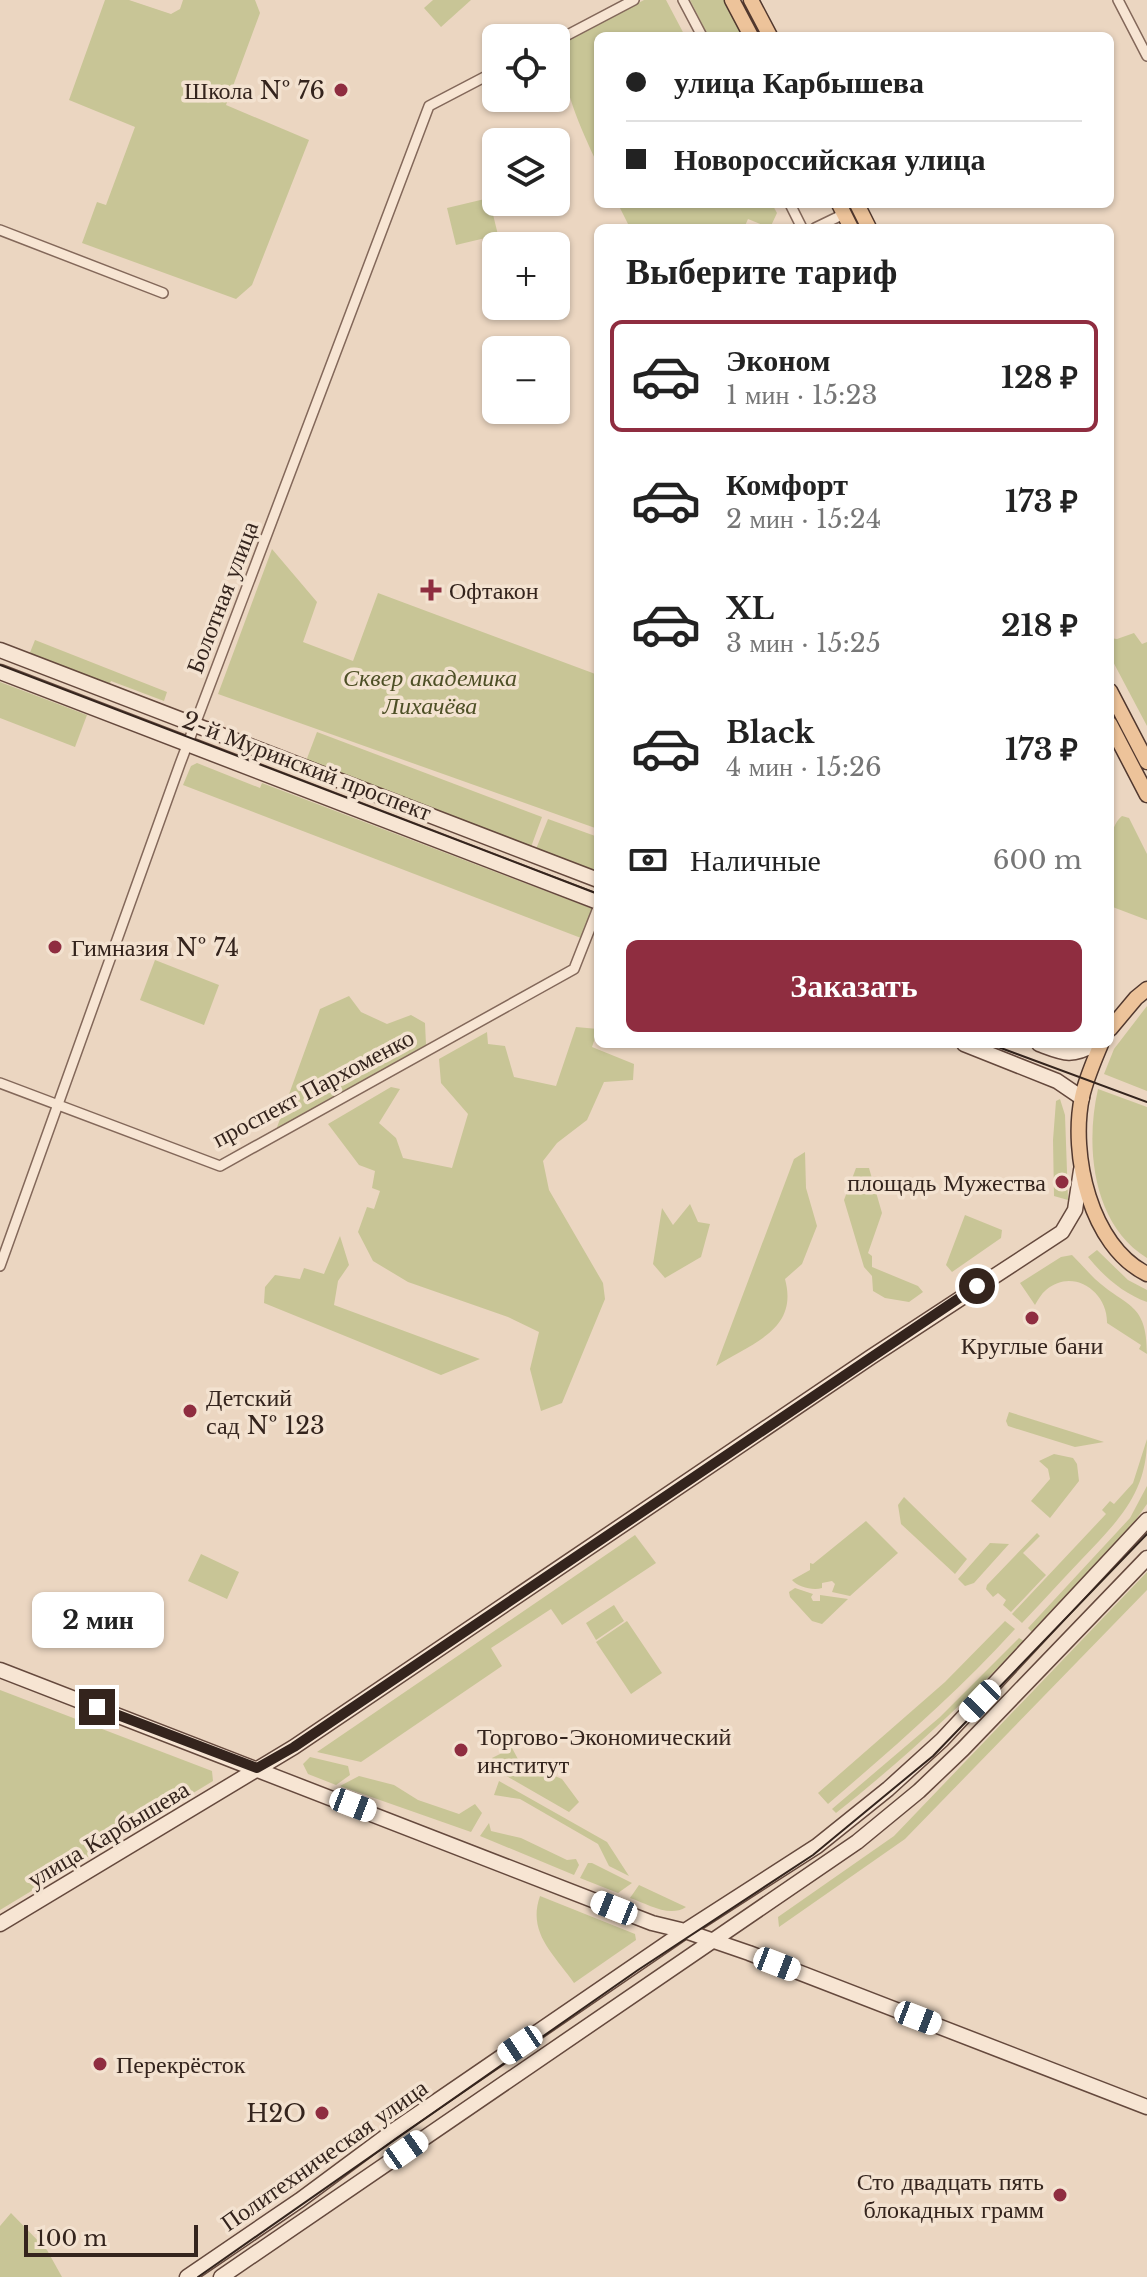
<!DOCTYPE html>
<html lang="ru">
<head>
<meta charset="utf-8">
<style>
	:root { --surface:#fff; --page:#f2f2f2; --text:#222; --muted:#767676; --line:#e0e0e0; --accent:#8f2d40 }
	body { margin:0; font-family:"Libre Baskerville",serif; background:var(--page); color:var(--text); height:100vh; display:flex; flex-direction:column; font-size:30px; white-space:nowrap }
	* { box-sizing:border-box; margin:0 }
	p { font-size:26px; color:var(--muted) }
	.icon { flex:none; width:44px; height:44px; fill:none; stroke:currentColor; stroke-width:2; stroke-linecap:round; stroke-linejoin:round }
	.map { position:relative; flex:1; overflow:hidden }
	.details { position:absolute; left:594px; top:224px; width:520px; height:824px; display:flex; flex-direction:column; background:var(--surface); border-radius:12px; box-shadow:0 2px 6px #0004 }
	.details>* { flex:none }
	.top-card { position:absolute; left:594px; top:32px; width:520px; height:176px; border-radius:12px; box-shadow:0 2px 6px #0004; display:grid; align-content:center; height:176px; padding:0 32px; background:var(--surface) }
	.tools { position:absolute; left:482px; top:24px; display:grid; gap:16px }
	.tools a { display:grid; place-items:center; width:88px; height:88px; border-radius:12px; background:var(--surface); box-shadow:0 2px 6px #0004; font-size:40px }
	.scale { position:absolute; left:24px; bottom:20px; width:174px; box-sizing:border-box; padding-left:8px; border:4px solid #34241d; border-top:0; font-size:22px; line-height:28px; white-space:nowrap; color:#34241d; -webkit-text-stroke:6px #f3e2d0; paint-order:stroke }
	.end { position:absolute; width:36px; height:36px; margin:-18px; border:10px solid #34241d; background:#fff; box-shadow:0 0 0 4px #fff }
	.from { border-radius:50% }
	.bubble { position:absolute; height:56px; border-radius:12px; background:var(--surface); box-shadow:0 2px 6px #0004; font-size:26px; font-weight:700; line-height:56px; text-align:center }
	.car { position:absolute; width:24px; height:48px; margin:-24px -12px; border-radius:10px; box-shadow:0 0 6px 2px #0007; background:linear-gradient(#fff 24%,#345 0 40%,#fff 0 76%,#345 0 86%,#fff 0) }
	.top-card b { display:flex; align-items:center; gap:28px; height:76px; font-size:30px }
	.top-card b+b { border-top:2px solid var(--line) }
	.top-card i { width:20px; height:20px; background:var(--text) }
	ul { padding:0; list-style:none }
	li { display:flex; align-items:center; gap:24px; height:112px; margin:0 16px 12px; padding:0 16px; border:4px solid transparent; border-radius:12px }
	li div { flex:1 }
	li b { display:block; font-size:30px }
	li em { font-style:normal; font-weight:700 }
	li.selected { border-color:var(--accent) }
	li>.icon { width:72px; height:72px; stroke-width:1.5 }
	h2 { padding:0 32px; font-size:36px; line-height:96px }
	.pay { display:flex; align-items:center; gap:20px; height:88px; padding:0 32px; font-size:30px }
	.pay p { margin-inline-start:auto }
	.button { display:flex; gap:16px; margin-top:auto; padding:16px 32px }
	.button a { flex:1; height:92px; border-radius:12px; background:var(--accent); color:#fff; font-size:32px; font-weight:700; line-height:92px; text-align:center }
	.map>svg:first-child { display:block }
</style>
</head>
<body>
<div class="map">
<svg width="1147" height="2277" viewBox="0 0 1147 2277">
	<rect width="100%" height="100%" fill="#ebd6c1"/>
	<path fill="#c8c596" d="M105 0H129L171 14 180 9 183 0H255L260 13 226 105 309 140 252 285 236 299 82 243 97 202 106 205 135 127 69 100Z
		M433 0H471L441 27 424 8Z
		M644 0H666L685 36H598V165C579 125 563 89 560 45Z
		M690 0H724L743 36H708Z
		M489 198 498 235 456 245 447 208Z
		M618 204H772L777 213 770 228 748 219 744 228H630Z
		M272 549 317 602 303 642 353 661 378 593 598 675V829L218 694Z
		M1134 633 1142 644 1147 642V726L1110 656V638L1117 639Z
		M35 640 167 692 164 701 111 681 109 685 29 655Z
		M0 682 87 715 75 747 0 718Z
		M317 732 542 817 531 847 306 761Z
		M197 763 260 788 262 783 593 909 581 938 183 785 191 766Z
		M1122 816 1129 818 1147 854V920L1110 906C1110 883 1103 831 1122 816Z
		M548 819 598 837V873L536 849Z
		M155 960 219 985 204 1025 140 1000Z
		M349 996 361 1012 387 1024 411 1015 425 1023 426 1045 276 1130 320 1009Z
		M1147 1006V1091L1104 1074 1114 1049Z
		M576 1027 598 1029 592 1047 634 1064 633 1080 604 1082 587 1120 557 1143 543 1161 549 1190 603 1283 605 1299 562 1403 541 1411 530 1369 539 1332 508 1317 408 1282 373 1261 358 1232 367 1207 374 1209 380 1191 372 1188 375 1171 359 1165 328 1124 391 1087 400 1089 379 1123 396 1138 403 1158 452 1168 468 1114 441 1083 439 1059 487 1032 488 1044 505 1046 514 1077 556 1086Z
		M1098 1089 1147 1107V1258C1092 1224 1085 1146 1098 1089Z
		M1060 1099 1065 1115 1068 1200 1054 1196 1053 1140 1056 1101Z
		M805 1152 806 1188 817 1226 802 1264 785 1279C799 1331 751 1343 716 1366L794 1159Z
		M856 1168H869L882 1213 868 1253 872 1256V1267L918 1286 923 1292 909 1302 885 1298 873 1291 872 1276 864 1267 844 1200Z
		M690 1204 698 1222 710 1224 701 1257 665 1278 653 1264 662 1208 673 1225Z
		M965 1215 1002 1230 1001 1238 952 1272 946 1265Z
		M340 1236 349 1265 338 1281 334 1305 480 1359 441 1375 264 1303 265 1287 275 1275 300 1279 304 1268 324 1274Z
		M1097 1250 1128 1280 1147 1290V1302C1124 1294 1103 1276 1088 1257Z
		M1072 1255C1080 1263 1087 1271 1095 1279 1127 1308 1147 1302 1147 1354L1139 1349 1141 1345 1107 1323C1108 1292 1073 1267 1046 1290 1041 1294 1038 1300 1035 1305L1020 1283 1061 1257Z
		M1009 1412 1104 1442 1075 1447 1008 1426 1006 1421Z
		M1147 1439C1147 1494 1117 1522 1081 1560 1061 1581 1042 1602 1022 1623L1012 1614 1106 1514 1102 1510 1110 1501 1114 1504 1133 1483Z
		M1054 1454 1073 1458 1077 1464 1079 1481 1050 1518 1031 1501 1050 1479 1048 1469 1039 1461Z
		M1147 1486V1504L1135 1521 1032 1632 1028 1628 1130 1518Z
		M904 1497 967 1559 955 1574 901 1524 898 1505Z
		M866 1521 898 1553 850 1596 832 1592 835 1584 832 1581 822 1583V1588C813 1591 798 1587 792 1580L810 1570V1563L813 1564Z
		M1037 1533 1040 1536 1023 1553 1046 1575 1011 1612 1003 1605 1006 1600 998 1593 993 1597 986 1589 987 1585Z
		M635 1535 656 1563 562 1625 551 1609 491 1648 502 1666 361 1762 317 1752Z
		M990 1543 1009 1544 974 1583 965 1586 958 1579Z
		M201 1554 239 1572 227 1599 188 1581Z
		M1147 1572V1590L905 1839 779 1927 778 1917 894 1836Z
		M795 1588 813 1594 811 1597 813 1601H820V1595L848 1599 822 1624 812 1621 790 1597 789 1592Z
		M614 1605 624 1621 596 1640 586 1623Z
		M627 1621 662 1673 631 1694 596 1642Z
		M1005 1621 1015 1629C957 1693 893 1748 828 1804L818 1793 945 1682Z
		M1019 1638 1024 1641C965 1702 903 1760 836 1813L832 1809 940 1717Z
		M0 1690 212 1771 213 1781 0 1910Z
		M512 1748 519 1761 562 1779 579 1802 569 1812 503 1774 492 1758Z
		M310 1757 348 1766 350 1775 336 1785 308 1774 303 1764Z
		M359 1776 394 1785 418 1800 459 1814 475 1804 482 1813 471 1832 340 1786Z
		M499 1781 607 1842 629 1876 609 1866 598 1844 520 1799 494 1795Z
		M489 1823 491 1831 521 1838 567 1860 576 1859 579 1865 574 1875 480 1836Z
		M588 1863H592L632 1883 618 1893 580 1878Z
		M639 1885 686 1907C669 1918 648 1904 630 1898Z
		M540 1896 635 1934 636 1940 574 1983C554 1954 527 1933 540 1896Z
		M11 2213 47 2250 62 2277H0V2226Z"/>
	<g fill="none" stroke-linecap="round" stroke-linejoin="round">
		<g stroke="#83685a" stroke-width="12">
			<path id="street" d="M683 0 702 36
				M1118 0 1147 56
				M556 41 634 0
				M790 204 802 228
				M815 228 844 214
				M0 230 163 293
				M0 1083 220 1166 574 969 598 908
				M0 1266 180 764 429 106 496 71"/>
		</g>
		<g stroke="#65493d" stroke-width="17">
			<path id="secondary" d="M0 650 598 880
				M0 672 598 902
				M964 1044 1057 1081 1082 1098
				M1039 1044C1063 1053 1071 1058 1095 1044
				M0 1670 652 1923 685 1931 749 1953 1147 2107
				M0 1924 294 1747 871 1357 1062 1232 1075 1210 1081 1170
				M187 2277 300 2200 393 2131 685 1931 817 1846 888 1789 942 1740 1147 1520
				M221 2277 857 1842 919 1791 963 1749 1147 1558"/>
		</g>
		<g stroke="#51382e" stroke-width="17">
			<path id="primary" d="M732 0 751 36
				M751 0 770 36
				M839 204 851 228
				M857 204 869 228
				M1110 691 1147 762
				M1110 724 1147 795
				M1110 1029 1136 998 1147 989
				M1101 1044C1094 1061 1086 1079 1082 1097 1070 1154 1090 1246 1147 1274"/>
		</g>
		<use href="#street" stroke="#f7e5d3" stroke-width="9"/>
		<use href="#secondary" stroke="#f7e5d3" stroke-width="14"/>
		<use href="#primary" stroke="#edc39a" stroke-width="14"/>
		<path stroke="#34241d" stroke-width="2" d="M0 665 598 894
			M990 1044 1147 1102
			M198 2277 638 1970 813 1855 933 1756 1147 1534"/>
	</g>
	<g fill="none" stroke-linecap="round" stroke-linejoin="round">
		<path stroke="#34241d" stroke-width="10" d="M97 1707 257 1768 294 1747 977 1286"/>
	</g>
	<g fill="#8f2d40" stroke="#f3e2d0" stroke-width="3">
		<circle cx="341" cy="90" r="8"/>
		<path d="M427 578h8v8h8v8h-8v8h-8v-8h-8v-8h8z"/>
		<circle cx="55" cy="947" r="8"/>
		<circle cx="1062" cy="1182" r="8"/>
		<circle cx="1032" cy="1318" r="8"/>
		<circle cx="190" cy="1411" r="8"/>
		<circle cx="461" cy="1750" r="8"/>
		<circle cx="100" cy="2064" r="8"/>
		<circle cx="322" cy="2113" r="8"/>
		<circle cx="1060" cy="2195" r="8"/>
	</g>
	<g text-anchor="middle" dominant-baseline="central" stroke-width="7" stroke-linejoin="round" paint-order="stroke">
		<g font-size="24" fill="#34241d" stroke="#f3e2d0" text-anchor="start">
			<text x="325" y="90" text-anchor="end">Школа № 76</text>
			<text x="449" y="590">Офтакон</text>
			<text x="71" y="947">Гимназия № 74</text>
			<text x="1046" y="1182" text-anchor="end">площадь Мужества</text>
			<text x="1032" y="1345" text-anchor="middle">Круглые бани</text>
			<text x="206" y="1397">Детский<tspan x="206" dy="28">сад № 123</tspan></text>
			<text x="477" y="1736">Торгово-Экономический<tspan x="477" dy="28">институт</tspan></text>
			<text x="116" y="2064">Перекрёсток</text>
			<text x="306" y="2113" text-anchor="end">H2O</text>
			<text x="1044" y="2181" text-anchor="end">Сто двадцать пять<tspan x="1044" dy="28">блокадных грамм</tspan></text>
		</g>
		<g font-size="24" fill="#34241d" stroke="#f3e2d0">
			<text transform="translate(222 597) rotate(-69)">Болотная улица</text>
			<text transform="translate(307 766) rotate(21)">2-й Муринский проспект</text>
			<text transform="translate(313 1088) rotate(-28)">проспект Пархоменко</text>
			<text transform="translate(108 1834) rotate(-31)">улица Карбышева</text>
			<text transform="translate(324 2155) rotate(-35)">Политехническая улица</text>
		</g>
		<g font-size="24" font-style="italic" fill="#4d4f25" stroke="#f3e2d0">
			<text x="430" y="677">Сквер академика<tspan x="430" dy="28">Лихачёва</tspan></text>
		</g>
	</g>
</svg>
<div class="tools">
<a><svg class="icon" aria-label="locate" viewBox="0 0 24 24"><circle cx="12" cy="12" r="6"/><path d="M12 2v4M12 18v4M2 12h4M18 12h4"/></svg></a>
<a><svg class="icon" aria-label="layers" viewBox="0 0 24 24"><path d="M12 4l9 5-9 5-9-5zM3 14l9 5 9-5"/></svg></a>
<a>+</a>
<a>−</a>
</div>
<div class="scale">100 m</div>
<i class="end from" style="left:977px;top:1286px"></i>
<i class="end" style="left:97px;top:1707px"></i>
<div class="bubble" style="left:32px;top:1592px;width:132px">2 мин</div>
<i class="car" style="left:980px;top:1701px;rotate:224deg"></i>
<i class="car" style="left:353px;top:1805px;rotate:111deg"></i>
<i class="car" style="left:614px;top:1908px;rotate:292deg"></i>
<i class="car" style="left:777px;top:1964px;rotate:111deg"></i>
<i class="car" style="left:918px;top:2018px;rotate:111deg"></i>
<i class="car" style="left:520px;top:2045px;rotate:236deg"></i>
<i class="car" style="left:406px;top:2150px;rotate:55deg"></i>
<div class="top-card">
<b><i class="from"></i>улица Карбышева</b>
<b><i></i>Новороссийская улица</b>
</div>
<section class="details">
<h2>Выберите тариф</h2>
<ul>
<li class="selected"><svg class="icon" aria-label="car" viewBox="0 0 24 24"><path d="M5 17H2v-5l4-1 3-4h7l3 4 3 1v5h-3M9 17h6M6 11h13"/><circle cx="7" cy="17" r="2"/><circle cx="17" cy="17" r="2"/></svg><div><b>Эконом</b><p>1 мин · 15:23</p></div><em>128 ₽</em></li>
<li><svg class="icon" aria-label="car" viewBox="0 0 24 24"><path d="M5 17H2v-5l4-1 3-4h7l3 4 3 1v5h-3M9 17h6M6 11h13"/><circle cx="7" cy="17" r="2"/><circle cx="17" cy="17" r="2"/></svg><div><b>Комфорт</b><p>2 мин · 15:24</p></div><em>173 ₽</em></li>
<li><svg class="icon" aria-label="car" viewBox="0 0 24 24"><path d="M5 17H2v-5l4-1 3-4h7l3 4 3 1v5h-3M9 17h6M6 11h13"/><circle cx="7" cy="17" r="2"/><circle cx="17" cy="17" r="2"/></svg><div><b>XL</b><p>3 мин · 15:25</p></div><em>218 ₽</em></li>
<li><svg class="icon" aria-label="car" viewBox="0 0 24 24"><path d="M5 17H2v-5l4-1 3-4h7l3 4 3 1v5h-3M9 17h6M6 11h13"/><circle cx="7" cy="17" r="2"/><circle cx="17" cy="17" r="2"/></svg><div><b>Black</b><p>4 мин · 15:26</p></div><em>173 ₽</em></li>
</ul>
<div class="pay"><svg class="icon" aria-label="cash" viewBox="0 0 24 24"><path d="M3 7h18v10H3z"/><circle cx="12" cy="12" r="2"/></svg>Наличные<p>600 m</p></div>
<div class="button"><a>Заказать</a></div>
</section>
</div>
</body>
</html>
